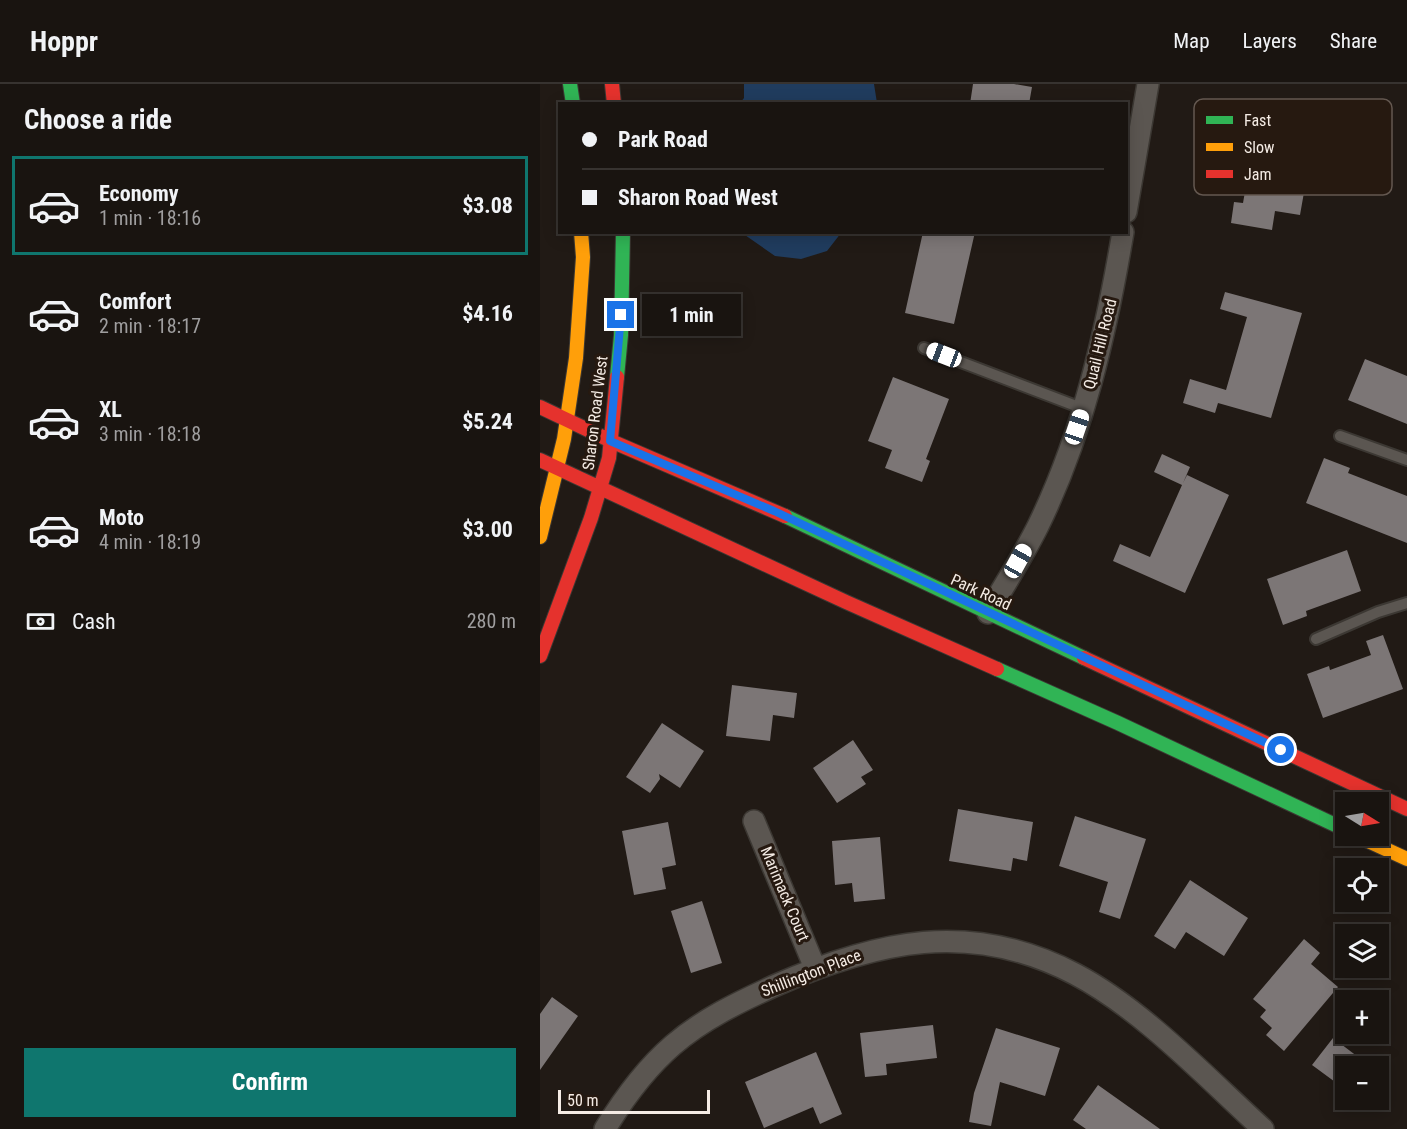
<!DOCTYPE html>
<html lang="en">
<head>
<meta charset="utf-8">
<style>
	:root { --surface:#191410; --page:#221d19; --text:#f1f3f6; --muted:#9f9e9f; --line:#373330; --accent:#0f766e }
	body { margin:0; font-family:"Roboto Condensed",sans-serif; background:var(--page); color:var(--text); height:100vh; display:flex; flex-direction:column; font-size:22px; white-space:nowrap }
	* { box-sizing:border-box; margin:0 }
	p { font-size:20px; color:var(--muted) }
	.icon { flex:none; width:33px; height:33px; fill:none; stroke:currentColor; stroke-width:2; stroke-linecap:round; stroke-linejoin:round }
	.map { position:relative; flex:1; overflow:hidden }
	.panel { display:flex; flex-direction:column; background:var(--surface); width:540px }
	.panel>* { flex:none }
	.top-card { position:absolute; left:18px; top:18px; width:570px; height:132px; border-radius:0px; box-shadow:0 3px 15px #0003,0 0 0 2px var(--line); display:grid; align-content:center; height:132px; padding:0 24px; background:var(--surface) }
	.needle { width:39px; rotate:101deg }
	.buttons { position:absolute; left:795px; top:708px; display:grid; gap:12px }
	.buttons a { display:grid; place-items:center; width:54px; height:54px; border-radius:0px; background:var(--surface); box-shadow:0 3px 15px #0003,0 0 0 2px var(--line); font-size:30px }
	.scale { position:absolute; left:18px; bottom:15px; width:152px; box-sizing:border-box; padding-left:6px; border:3px solid #f5ece5; border-top:0; font-size:16px; line-height:21px; white-space:nowrap; color:#f5ece5; -webkit-text-stroke:4px #261910; paint-order:stroke }
	.end { position:absolute; width:27px; height:27px; margin:-14px; border:8px solid #1a73e8; background:#fff; box-shadow:0 0 0 3px #fff }
	.from { border-radius:50% }
	.bubble { position:absolute; height:42px; border-radius:0px; background:var(--surface); box-shadow:0 3px 15px #0003,0 0 0 2px var(--line); font-size:20px; font-weight:700; line-height:42px; text-align:center }
	.car { position:absolute; width:18px; height:36px; margin:-18px -9px; border-radius:8px; box-shadow:0 0 4px 2px #0007; background:linear-gradient(#fff 24%,#345 0 40%,#fff 0 76%,#345 0 86%,#fff 0) }
	.top-card b { display:flex; align-items:center; gap:21px; height:57px; font-size:22px }
	.top-card b+b { border-top:2px solid var(--line) }
	.top-card i { width:15px; height:15px; background:var(--text) }
	ul { padding:0; list-style:none }
	li { display:flex; align-items:center; gap:18px; height:99px; margin:0 12px 9px; padding:0 12px; border:3px solid transparent; border-radius:0px }
	li div { flex:1 }
	li b { display:block; font-size:22px }
	li em { font-style:normal; font-weight:700 }
	li.active { border-color:var(--accent) }
	li>.icon { width:54px; height:54px; stroke-width:1.5 }
	h2 { padding:0 24px; font-size:27px; line-height:72px }
	.pay { display:flex; align-items:center; gap:15px; height:66px; padding:0 24px; font-size:22px }
	.pay p { margin-inline-start:auto }
	.cta { display:flex; gap:12px; margin-top:auto; padding:12px 24px }
	.cta a { flex:1; height:69px; border-radius:0px; background:var(--accent); color:#fff; font-size:24px; font-weight:700; line-height:69px; text-align:center }
	header { display:flex; align-items:center; gap:36px; box-sizing:border-box; height:84px; padding:0 30px; background:var(--surface); border-bottom:2px solid var(--line) }
	header strong { font-size:28px }
	nav { display:flex; gap:33px; margin-inline-start:auto; font-size:21px }
	main { display:flex; flex:1; min-height:0 }
	.map>svg:first-child { display:block }
</style>
</head>
<body>
<header>
<strong>Hoppr</strong>
<nav><a>Map</a><a>Layers</a><a>Share</a></nav>
</header>
<main>
<section class="panel">
<h2>Choose a ride</h2>
<ul>
<li class="active"><svg class="icon" aria-label="car" viewBox="0 0 24 24"><path d="M5 17H2v-5l4-1 3-4h7l3 4 3 1v5h-3M9 17h6M6 11h13"/><circle cx="7" cy="17" r="2"/><circle cx="17" cy="17" r="2"/></svg><div><b>Economy</b><p>1 min · 18:16</p></div><em>$3.08</em></li>
<li><svg class="icon" aria-label="car" viewBox="0 0 24 24"><path d="M5 17H2v-5l4-1 3-4h7l3 4 3 1v5h-3M9 17h6M6 11h13"/><circle cx="7" cy="17" r="2"/><circle cx="17" cy="17" r="2"/></svg><div><b>Comfort</b><p>2 min · 18:17</p></div><em>$4.16</em></li>
<li><svg class="icon" aria-label="car" viewBox="0 0 24 24"><path d="M5 17H2v-5l4-1 3-4h7l3 4 3 1v5h-3M9 17h6M6 11h13"/><circle cx="7" cy="17" r="2"/><circle cx="17" cy="17" r="2"/></svg><div><b>XL</b><p>3 min · 18:18</p></div><em>$5.24</em></li>
<li><svg class="icon" aria-label="car" viewBox="0 0 24 24"><path d="M5 17H2v-5l4-1 3-4h7l3 4 3 1v5h-3M9 17h6M6 11h13"/><circle cx="7" cy="17" r="2"/><circle cx="17" cy="17" r="2"/></svg><div><b>Moto</b><p>4 min · 18:19</p></div><em>$3.00</em></li>
</ul>
<div class="pay"><svg class="icon" aria-label="cash" viewBox="0 0 24 24"><path d="M3 7h18v10H3z"/><circle cx="12" cy="12" r="2"/></svg>Cash<p>280 m</p></div>
<div class="cta"><a>Confirm</a></div>
</section>
<div class="map">
<svg width="867" height="1045" viewBox="0 0 867 1045">
	<rect width="100%" height="100%" fill="#211a15"/>
	<path fill="#203c5e" d="M204 0H334L337 19H200L204 14Z
		M202 149H301L287 167 261 175 235 172Z"/>
	<path fill="#7c7676" d="M433 0H474L492 3 489 20H430Z
		M710 34 748 40 744 59 772 63 760 131 735 127 732 146 691 139 694 118 703 119 714 56 706 55Z
		M383 148H435L414 240 365 229Z
		M685 208 762 229 731 334 678 319 675 329 643 319 650 295 686 306 707 233 680 225Z
		M825 275 867 292V340L808 316Z
		M353 293 409 315 386 375 390 377 382 398 345 384 352 366 328 357Z
		M622 370 650 383 643 399 647 391 689 411 645 509 573 477 580 460 610 473 642 401 614 388Z
		M784 374 810 384 808 389 867 412V459L766 419Z
		M807 466 821 507 766 527 767 532 743 541 727 495Z
		M843 551 863 605 783 634 767 590 789 582 790 586 831 571 826 557Z
		M192 601 257 609 254 634 233 631 230 657 186 652Z
		M122 639 164 667 140 704 119 690 120 695 110 709 86 693Z
		M313 656 333 686 321 693 326 700 297 719 273 684Z
		M418 725 493 738 487 777 473 774 471 787 409 777Z
		M535 732 606 755 580 835 559 828 568 798 519 782Z
		M128 738 136 781 122 784 126 805 94 811 82 747Z
		M340 753 345 815 314 818 312 799 295 801 292 757Z
		M650 796 708 834 684 872 646 848 635 865 614 852Z
		M162 817 182 879 151 889 131 827Z
		M764 855 780 869 771 880 798 903 744 967 726 951 732 944 720 933 726 926 713 915Z
		M12 913 38 932 0 986V930Z
		M393 941 397 974 346 980 347 991 325 993 320 949Z
		M456 944 520 964 505 1012 460 998 451 1042 429 1038 434 1009Z
		M793 954 830 982H806V1006L772 981Z
		M276 968 302 1030 280 1040 273 1023 224 1044 205 998Z
		M558 1001 620 1045H546L533 1036Z"/>
	<g fill="none" stroke-linecap="round" stroke-linejoin="round">
		<g stroke="#3c3833" stroke-width="14">
			<path id="lane" d="M384 264 544 325
				M800 352 867 376
				M776 555 838 528 867 519"/>
		</g>
		<g stroke="#3c3833" stroke-width="24">
			<path id="street" d="M586 128 608 0
				M448 529C465 500 483 472 498 442 543 350 566 249 583 148
				M214 737 275 884
				M65 1045C84 1014 105 985 133 961 163 935 199 918 234 902 336 857 430 835 535 890 602 925 666 993 723 1045"/>
		</g>
		<g stroke="#3c3833" stroke-width="16">
			<path id="fast" d="M30 0 33 20
				M77 293 81 251 83 148
				M245 432 544 574
				M457 585 578 639 806 746"/>
		</g>
		<g stroke="#3c3833" stroke-width="16">
			<path id="slow" d="M0 453 24 355 36 274 43 173 41 148
				M817 752 867 775"/>
		</g>
		<g stroke="#3c3833" stroke-width="16">
			<path id="jam" d="M72 0 74 20
				M0 323 71 357 245 432
				M0 376 306 518 457 585
				M0 572 51 434 69 374 77 293
				M544 574 867 725"/>
		</g>
		<use href="#lane" stroke="#5b5651" stroke-width="10"/>
		<use href="#street" stroke="#5b5651" stroke-width="21"/>
		<use href="#fast" stroke="#30b455" stroke-width="14"/>
		<use href="#slow" stroke="#ff9f0a" stroke-width="14"/>
		<use href="#jam" stroke="#e5322d" stroke-width="14"/>
	</g>
	<g fill="none" stroke-linecap="round" stroke-linejoin="round">
		<path stroke="#1a73e8" stroke-width="8" d="M81 231 70 357 234 427 741 666"/>
	</g>
	<g text-anchor="middle" dominant-baseline="central" stroke-width="6" stroke-linejoin="round" paint-order="stroke">
		<g font-size="16" fill="#f5ece5" stroke="#261910">
			<text transform="translate(560 260) rotate(-76)">Quail Hill Road</text>
			<text transform="translate(55 329) rotate(-83)">Sharon Road West</text>
			<text transform="translate(441 508) rotate(25)">Park Road</text>
			<text transform="translate(245 810) rotate(67)">Marimack Court</text>
			<text transform="translate(271 889) rotate(-21)">Shillington Place</text>
		</g>
	</g>
	<rect x="654" y="15" width="198" height="96" rx="9" fill="#261910" stroke="#645850" stroke-width="1.5"/>
	<rect x="666" y="32" width="27" height="8" fill="#30b455"/>
	<rect x="666" y="59" width="27" height="8" fill="#ff9f0a"/>
	<rect x="666" y="86" width="27" height="8" fill="#e5322d"/>
	<g font-size="16" fill="#f5ece5">
		<text x="704" y="42">Fast</text>
		<text x="704" y="69">Slow</text>
		<text x="704" y="96">Jam</text>
	</g>
</svg>
<div class="buttons">
<a><svg class="needle" viewBox="-14 -14 28 28"><path d="M0-13l5 13h-10z" fill="#e53935"/><path d="M0 13l5-13h-10z" fill="#9f9e9f"/></svg></a>
<a><svg class="icon" aria-label="locate" viewBox="0 0 24 24"><circle cx="12" cy="12" r="6"/><path d="M12 2v4M12 18v4M2 12h4M18 12h4"/></svg></a>
<a><svg class="icon" aria-label="layers" viewBox="0 0 24 24"><path d="M12 4l9 5-9 5-9-5zM3 14l9 5 9-5"/></svg></a>
<a>+</a>
<a>−</a>
</div>
<div class="scale">50 m</div>
<i class="end from" style="left:741px;top:666px"></i>
<i class="end" style="left:81px;top:231px"></i>
<div class="bubble" style="left:102px;top:210px;width:99px">1 min</div>
<i class="car" style="left:404px;top:271px;rotate:291deg"></i>
<i class="car" style="left:537px;top:343px;rotate:19deg"></i>
<i class="car" style="left:478px;top:477px;rotate:29deg"></i>
<div class="top-card">
<b><i class="from"></i>Park Road</b>
<b><i></i>Sharon Road West</b>
</div>
</div>
</main>
</body>
</html>
